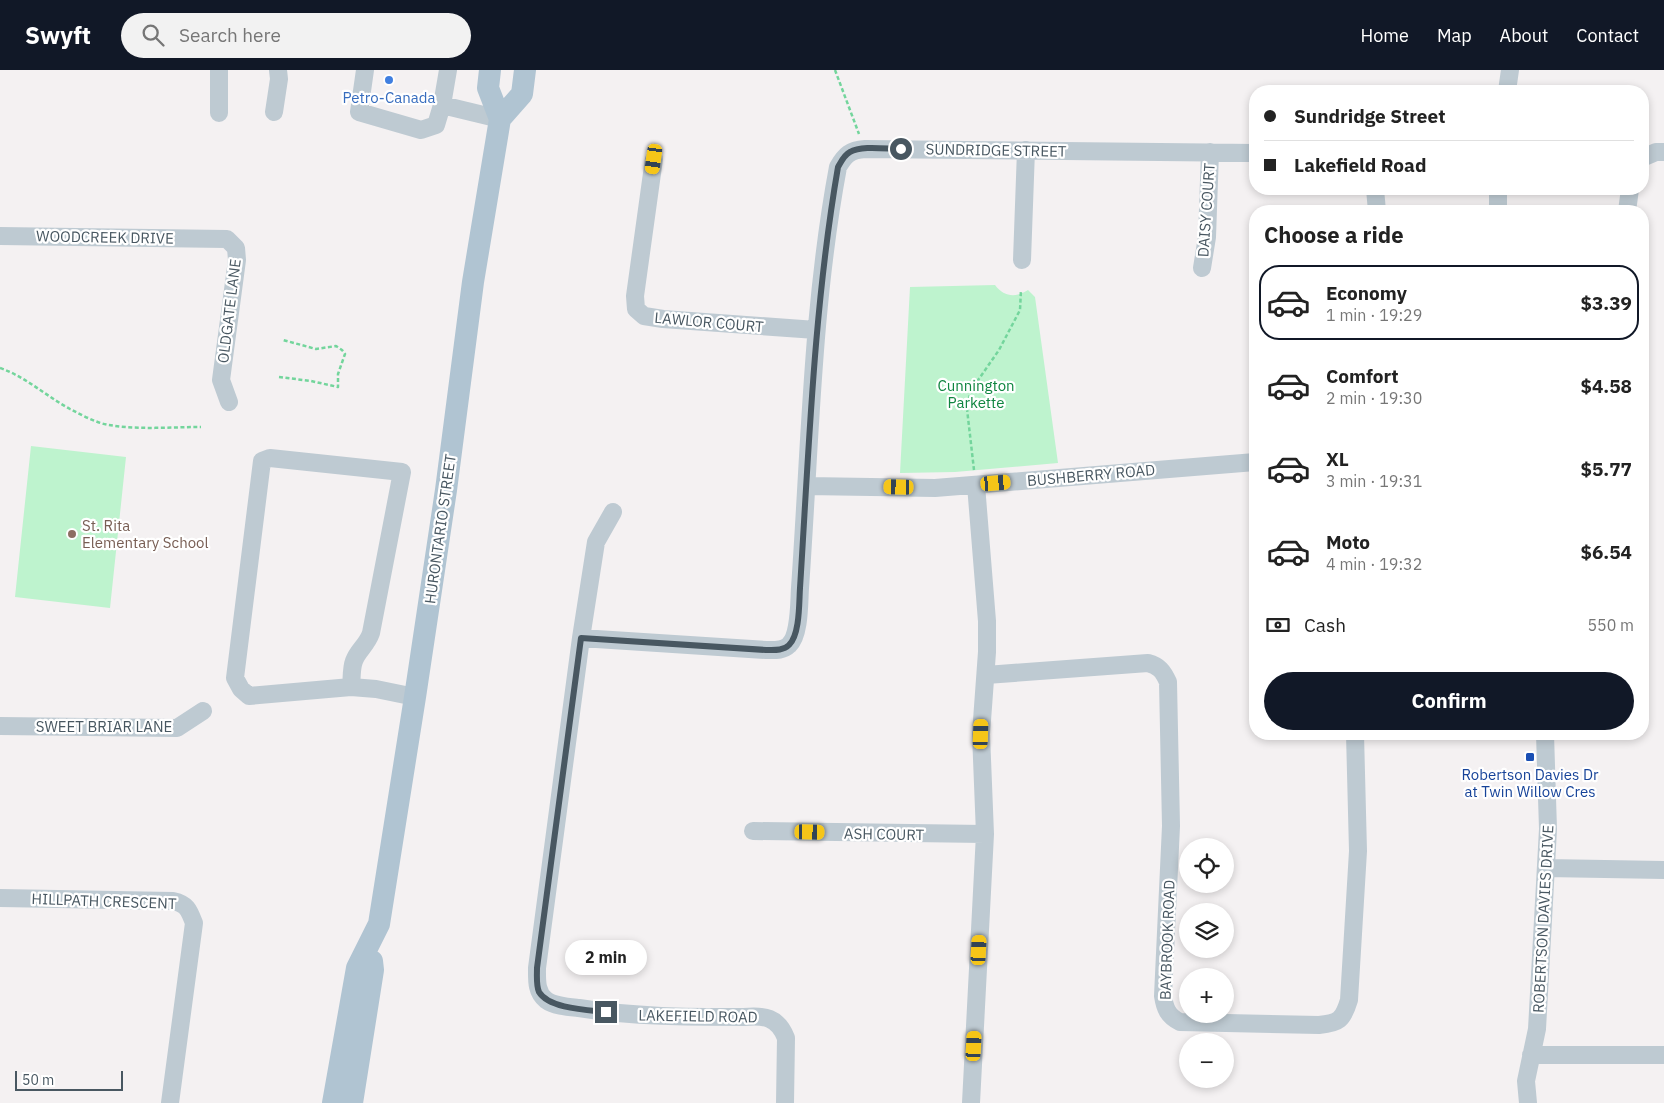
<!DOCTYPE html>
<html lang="en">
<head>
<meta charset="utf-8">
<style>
	:root { --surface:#fff; --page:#f2f2f2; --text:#222; --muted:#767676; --line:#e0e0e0; --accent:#111827 }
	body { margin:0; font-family:"IBM Plex Sans",sans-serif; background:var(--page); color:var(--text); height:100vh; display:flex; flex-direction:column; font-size:19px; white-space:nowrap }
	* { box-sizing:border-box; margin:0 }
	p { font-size:16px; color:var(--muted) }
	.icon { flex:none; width:28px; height:28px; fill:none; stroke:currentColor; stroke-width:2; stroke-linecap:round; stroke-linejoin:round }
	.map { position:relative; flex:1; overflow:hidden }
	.details { position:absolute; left:1249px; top:135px; width:400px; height:535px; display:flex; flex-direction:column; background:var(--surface); border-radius:20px; box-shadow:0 2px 8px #0003 }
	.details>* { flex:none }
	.hud { position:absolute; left:1249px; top:15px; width:400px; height:110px; border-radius:20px; box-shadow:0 2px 8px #0003; display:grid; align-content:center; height:110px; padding:0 15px; background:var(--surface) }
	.controls { position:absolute; left:1179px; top:768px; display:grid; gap:10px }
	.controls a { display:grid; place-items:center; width:55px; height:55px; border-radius:50%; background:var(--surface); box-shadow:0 2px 8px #0003; font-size:25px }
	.scale { position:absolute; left:15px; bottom:12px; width:108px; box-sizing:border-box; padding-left:5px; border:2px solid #485761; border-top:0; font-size:14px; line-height:18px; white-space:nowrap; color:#485761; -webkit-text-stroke:4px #fff; paint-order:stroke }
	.end { position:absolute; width:22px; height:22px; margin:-11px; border:6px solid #485761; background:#fff; box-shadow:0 0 0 2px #fff }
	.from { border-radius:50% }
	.bubble { position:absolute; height:35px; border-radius:18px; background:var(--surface); box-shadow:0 2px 8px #0003; font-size:16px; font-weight:700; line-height:35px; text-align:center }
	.car { position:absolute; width:15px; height:30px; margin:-15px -8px; border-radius:6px; box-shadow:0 0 4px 1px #0007; background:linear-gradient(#f5c518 24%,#345 0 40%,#f5c518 0 76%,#345 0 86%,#f5c518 0) }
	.hud b { display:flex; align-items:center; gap:18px; height:48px; font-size:19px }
	.hud b+b { border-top:1px solid var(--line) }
	.hud i { width:12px; height:12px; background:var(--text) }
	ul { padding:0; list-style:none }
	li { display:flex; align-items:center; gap:15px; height:75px; margin:0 10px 8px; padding:0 5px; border:2px solid transparent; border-radius:20px }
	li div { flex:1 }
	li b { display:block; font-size:19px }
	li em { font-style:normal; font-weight:700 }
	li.selected { border-color:var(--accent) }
	li>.icon { width:45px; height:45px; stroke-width:1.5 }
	h2 { padding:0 15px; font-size:22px; line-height:60px }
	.pay { display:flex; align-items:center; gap:12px; height:55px; padding:0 15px; font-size:19px }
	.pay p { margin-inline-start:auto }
	.button { display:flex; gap:10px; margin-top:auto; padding:10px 15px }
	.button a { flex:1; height:58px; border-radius:30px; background:var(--accent); color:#fff; font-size:20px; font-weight:700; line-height:58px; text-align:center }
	header { display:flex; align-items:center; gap:30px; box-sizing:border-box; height:70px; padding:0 25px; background:var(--accent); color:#fff }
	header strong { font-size:24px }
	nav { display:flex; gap:28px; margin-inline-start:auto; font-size:18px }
	.search { width:350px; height:45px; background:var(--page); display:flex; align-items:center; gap:12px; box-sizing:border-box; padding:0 18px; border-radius:28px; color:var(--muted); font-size:19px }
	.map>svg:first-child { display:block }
</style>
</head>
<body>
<header>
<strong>Swyft</strong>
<div class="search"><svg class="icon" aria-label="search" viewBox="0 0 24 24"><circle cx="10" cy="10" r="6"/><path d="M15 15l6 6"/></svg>Search here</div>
<nav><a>Home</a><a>Map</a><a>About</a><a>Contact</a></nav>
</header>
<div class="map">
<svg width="1664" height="1033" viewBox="0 0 1664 1033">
	<rect width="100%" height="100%" fill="#f4f1f2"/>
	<path fill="#bef3ce" d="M995 215C1004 227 1016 228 1028 220L1035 227 1058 393 955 402 900 403 910 217Z
		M31 376 126 387 110 538 15 527Z"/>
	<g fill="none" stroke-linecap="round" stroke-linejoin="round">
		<path stroke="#73d59c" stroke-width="2.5" stroke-dasharray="4 2.5" stroke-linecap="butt" d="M835 0 859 64
			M0 298C26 307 46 326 70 339 82 345 96 353 109 355 139 360 171 357 201 357
			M279 307 311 311 338 317V304L345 284 342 280 336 276 316 279 283 270
			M974 400 967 339 970 324 974 316 999 280 1020 240 1021 220"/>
		<path stroke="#becad2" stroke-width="18" d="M365 0 359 42 421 60 436 55 442 35 448 0
			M1507 21 1510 0
			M442 35 500 49
			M274 42 279 9 278 0
			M219 43V0
			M1642 88 1656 82H1664
			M654 89 635 226 636 239 644 246 663 249 816 260
			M1375 119 1377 141
			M1498 141V119
			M1627 141 1630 119
			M0 166 227 169 236 178 237 190 221 310 229 332
			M1022 190 1026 80
			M1202 198 1207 167 1210 82
			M807 416 935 418 1255 392
			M613 442 596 472 581 568 537 898C537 910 536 922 546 930 554 936 569 937 579 938 634 947 689 947 744 947 764 945 778 947 786 968L785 1033
			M581 568 766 580C774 580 783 581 789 575 800 565 799 532 800 518 810 377 812 236 838 97 845 85 850 80 865 79L1255 83
			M986 605 1148 593C1159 596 1163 601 1168 612L1171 756 1163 926C1165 939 1168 946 1180 952L1319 955C1339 953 1343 950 1349 930L1358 781 1355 664
			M351 617C352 609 351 599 354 591 358 580 367 575 371 563L402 402 270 388 262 391 235 608 241 619 249 626 351 617 376 619 415 627
			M0 656 177 658 203 641
			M753 761 985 764
			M1546 798 1664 800
			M0 828 173 831C187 834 189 840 194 853L170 1033
			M1531 985H1664
			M971 1033 985 764 981 664 987 582V551L976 415
			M1528 1033 1526 1011 1537 959 1548 759 1545 664"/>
		<path stroke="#b0c4d2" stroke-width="22" d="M500 49 522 24 525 0
			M333 1033 357 898 379 854 415 627 446 420 473 212 500 49 488 18 490 0
			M352 1033 373 900 372 891"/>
	</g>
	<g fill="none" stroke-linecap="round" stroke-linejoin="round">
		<path stroke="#485761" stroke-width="6" d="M606 942C589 940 549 939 539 922 536 915 537 906 537 898L581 568 766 580C774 580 783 581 789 575 800 565 799 532 800 518 809 377 814 236 838 97 841 92 844 85 850 82 861 75 887 79 901 79"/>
	</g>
	<circle fill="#3f7fe0" stroke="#fff" stroke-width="2" cx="389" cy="10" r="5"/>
	<circle fill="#8d6e63" stroke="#fff" stroke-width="2" cx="72" cy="464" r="5"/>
	<rect fill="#1a4fb4" stroke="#fff" stroke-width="2" x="1525" y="682" width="10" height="10" rx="2.5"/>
	<g text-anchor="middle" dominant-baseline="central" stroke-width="4.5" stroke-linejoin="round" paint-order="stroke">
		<g font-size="15" fill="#366cbe" stroke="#fff">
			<text x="389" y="27">Petro-Canada</text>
		</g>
		<g font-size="15" fill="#485761" stroke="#fff">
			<text transform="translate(996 80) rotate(1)">SUNDRIDGE STREET</text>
			<text transform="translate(1206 140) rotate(-86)">DAISY COURT</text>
			<text transform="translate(105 167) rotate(1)">WOODCREEK DRIVE</text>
			<text transform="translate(229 241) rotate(-83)">OLDGATE LANE</text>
			<text transform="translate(709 252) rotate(5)">LAWLOR COURT</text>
			<text transform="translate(1091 405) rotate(-5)">BUSHBERRY ROAD</text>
			<text transform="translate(440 459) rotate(-82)">HURONTARIO STREET</text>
			<text x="104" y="656">SWEET BRIAR LANE</text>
			<text transform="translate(884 764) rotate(1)">ASH COURT</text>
			<text transform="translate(104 831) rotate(2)">HILLPATH CRESCENT</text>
			<text transform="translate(1543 849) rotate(-87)">ROBERTSON DAVIES DRIVE</text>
			<text transform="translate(1167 870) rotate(-88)">BAYBROOK ROAD</text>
			<text transform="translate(698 946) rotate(1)">LAKEFIELD ROAD</text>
		</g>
		<g font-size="15" fill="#108540" stroke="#fff">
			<text x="976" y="315">Cunnington<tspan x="976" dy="17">Parkette</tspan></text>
		</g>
		<g font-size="15" fill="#785e54" stroke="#fff" text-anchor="start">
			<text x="82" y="455">St. Rita<tspan x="82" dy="17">Elementary School</tspan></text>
		</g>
		<g font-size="15" fill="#164399" stroke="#fff">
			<text x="1530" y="704">Robertson Davies Dr<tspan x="1530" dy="17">at Twin Willow Cres</tspan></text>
		</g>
	</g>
</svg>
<div class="controls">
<a><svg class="icon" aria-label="locate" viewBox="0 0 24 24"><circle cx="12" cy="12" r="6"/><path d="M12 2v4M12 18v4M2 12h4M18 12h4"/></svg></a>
<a><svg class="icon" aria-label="layers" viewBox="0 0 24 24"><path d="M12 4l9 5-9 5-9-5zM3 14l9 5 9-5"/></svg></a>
<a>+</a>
<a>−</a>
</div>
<div class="scale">50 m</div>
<i class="end from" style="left:901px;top:79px"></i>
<i class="end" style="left:606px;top:942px"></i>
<div class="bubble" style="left:565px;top:870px;width:82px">2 min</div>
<i class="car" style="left:654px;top:89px;rotate:188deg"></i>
<i class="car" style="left:996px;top:413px;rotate:85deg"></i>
<i class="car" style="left:899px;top:417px;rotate:271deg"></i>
<i class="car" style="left:981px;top:664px;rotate:2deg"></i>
<i class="car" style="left:810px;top:762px;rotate:91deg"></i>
<i class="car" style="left:979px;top:880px;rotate:3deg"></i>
<i class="car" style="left:974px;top:976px;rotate:3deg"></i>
<div class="hud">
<b><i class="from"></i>Sundridge Street</b>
<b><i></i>Lakefield Road</b>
</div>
<section class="details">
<h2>Choose a ride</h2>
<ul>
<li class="selected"><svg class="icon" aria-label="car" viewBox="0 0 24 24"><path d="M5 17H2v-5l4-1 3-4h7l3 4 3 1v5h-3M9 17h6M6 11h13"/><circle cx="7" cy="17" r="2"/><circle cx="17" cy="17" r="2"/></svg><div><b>Economy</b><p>1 min · 19:29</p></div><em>$3.39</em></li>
<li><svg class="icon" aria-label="car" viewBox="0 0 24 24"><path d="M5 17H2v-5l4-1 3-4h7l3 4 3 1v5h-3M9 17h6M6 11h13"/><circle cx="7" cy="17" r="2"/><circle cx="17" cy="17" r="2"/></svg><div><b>Comfort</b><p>2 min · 19:30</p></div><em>$4.58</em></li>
<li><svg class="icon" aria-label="car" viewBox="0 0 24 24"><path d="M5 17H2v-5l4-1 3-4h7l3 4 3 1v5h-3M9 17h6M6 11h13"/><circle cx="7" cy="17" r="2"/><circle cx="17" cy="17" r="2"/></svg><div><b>XL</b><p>3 min · 19:31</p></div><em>$5.77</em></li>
<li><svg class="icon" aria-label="car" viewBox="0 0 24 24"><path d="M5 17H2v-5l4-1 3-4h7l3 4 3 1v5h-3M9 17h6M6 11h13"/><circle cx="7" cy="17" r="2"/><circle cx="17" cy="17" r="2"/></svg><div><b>Moto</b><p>4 min · 19:32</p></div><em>$6.54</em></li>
</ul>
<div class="pay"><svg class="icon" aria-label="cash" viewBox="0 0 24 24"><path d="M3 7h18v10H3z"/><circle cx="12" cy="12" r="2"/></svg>Cash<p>550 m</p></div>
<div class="button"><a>Confirm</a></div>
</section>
</div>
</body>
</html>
